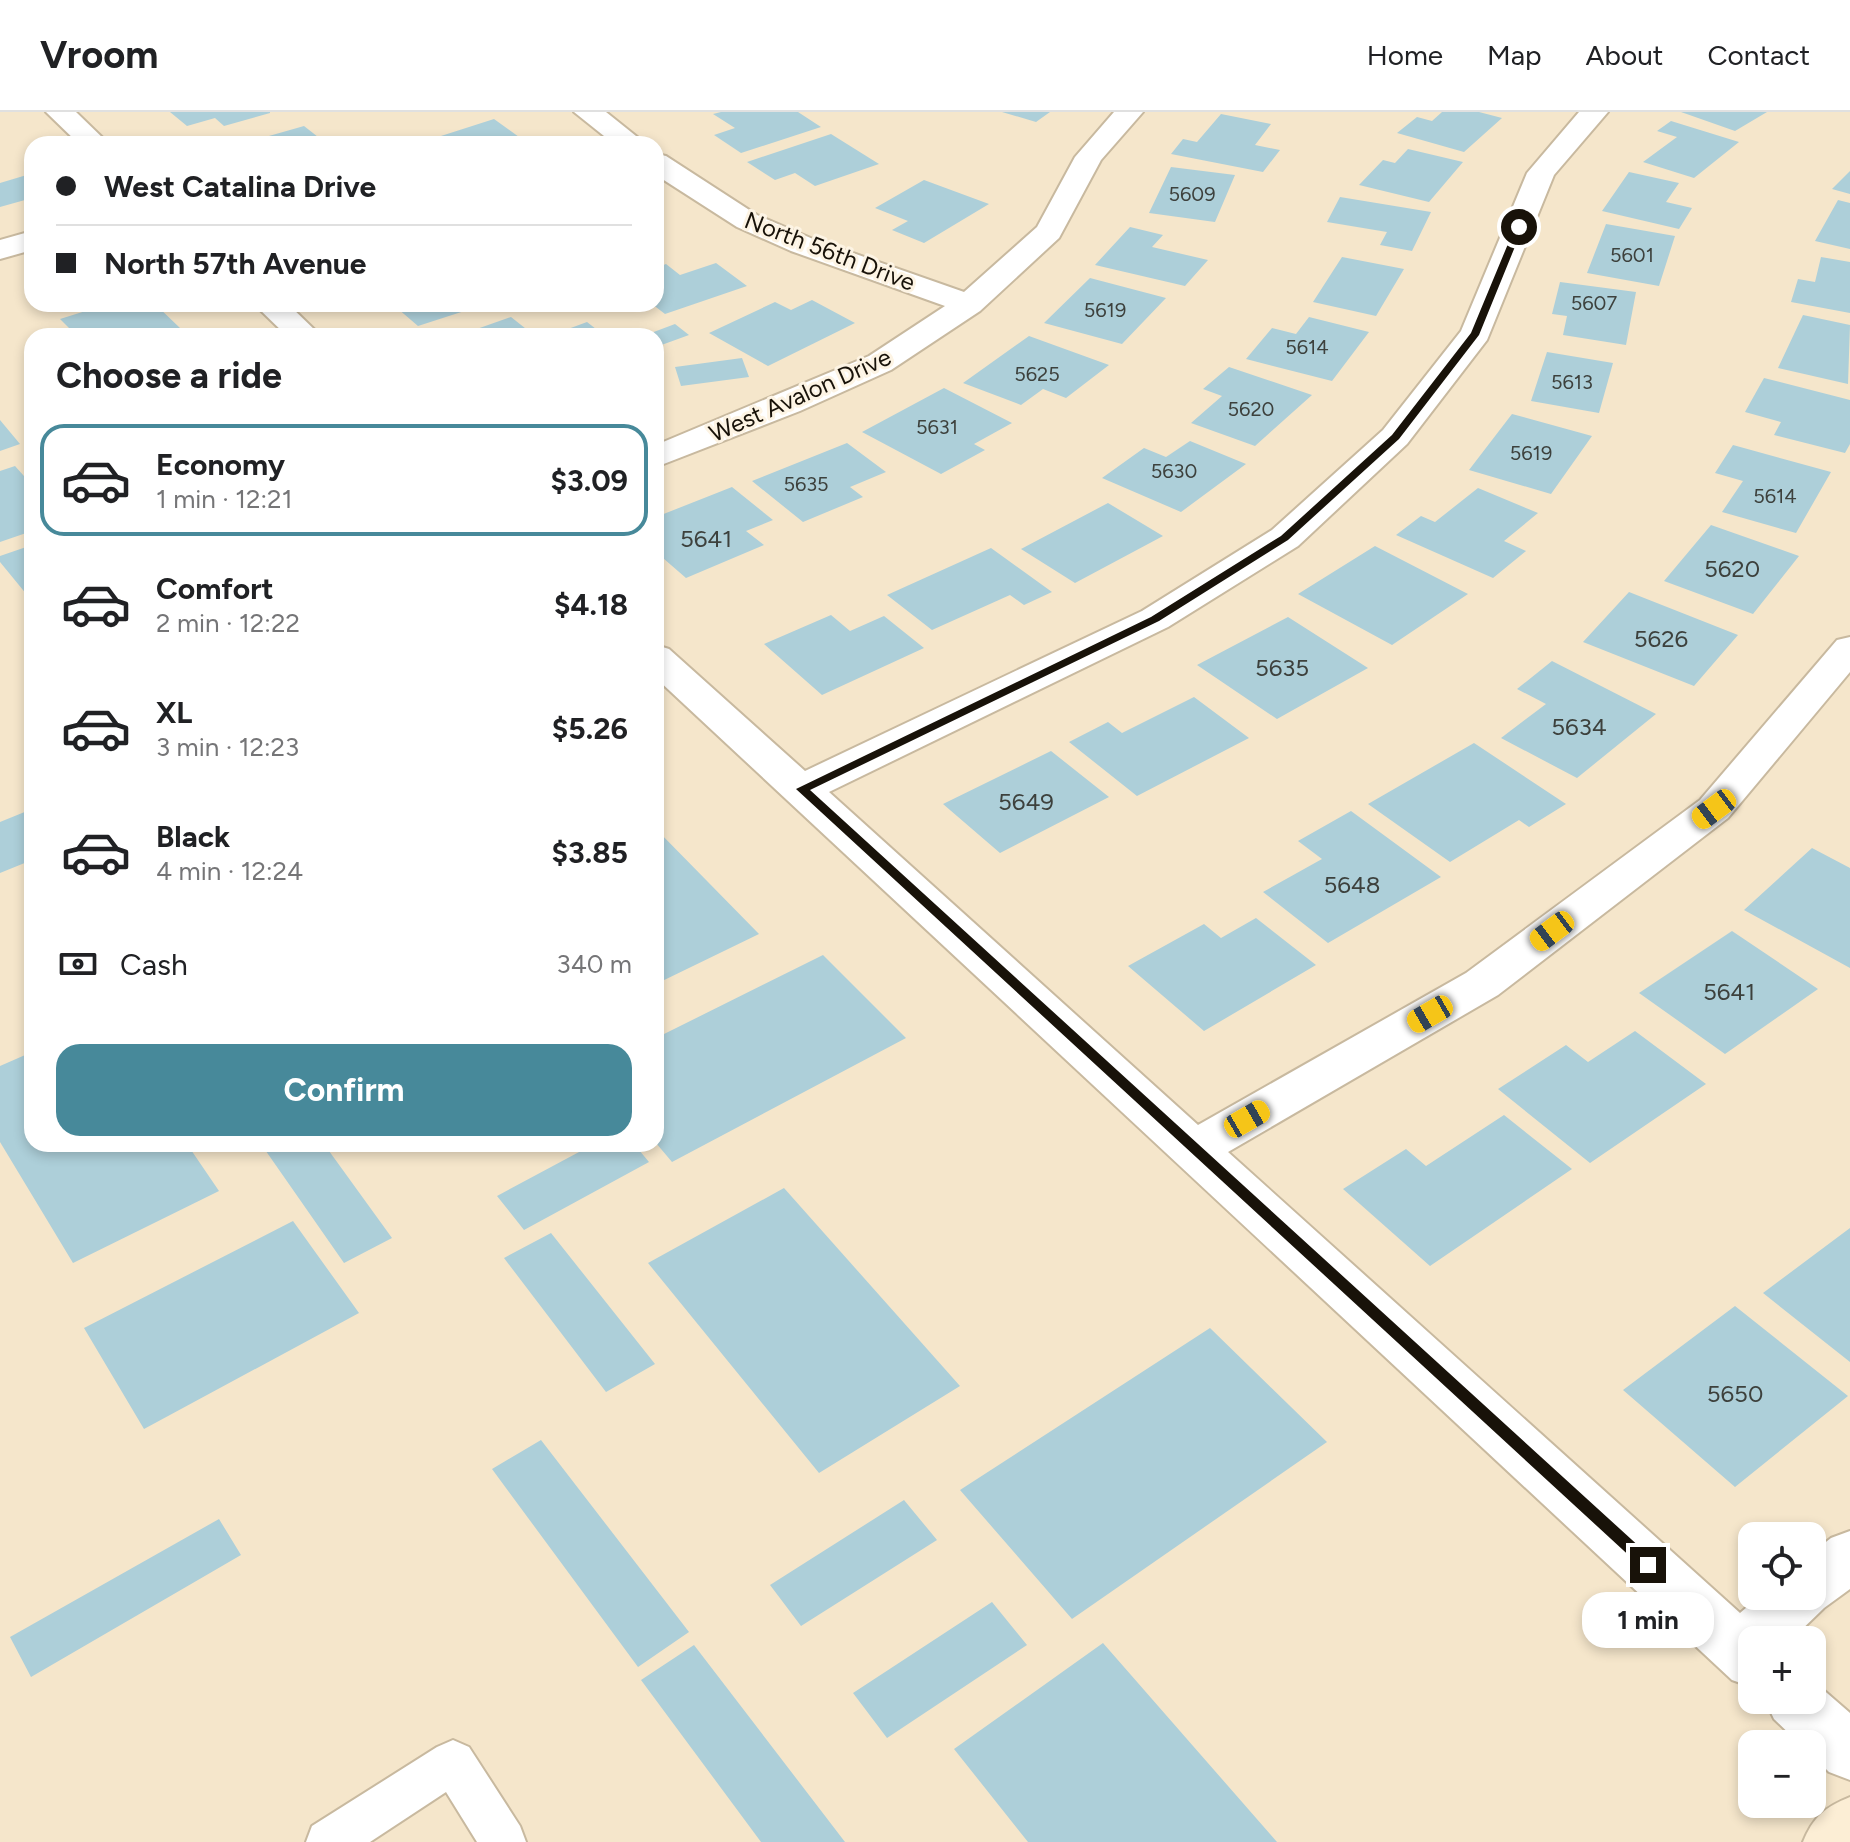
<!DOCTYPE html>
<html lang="en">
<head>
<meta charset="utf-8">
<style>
	:root { --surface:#fff; --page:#f2f2f2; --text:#202124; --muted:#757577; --line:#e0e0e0; --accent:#47899a }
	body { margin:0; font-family:Figtree,sans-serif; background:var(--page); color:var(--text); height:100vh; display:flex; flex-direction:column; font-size:30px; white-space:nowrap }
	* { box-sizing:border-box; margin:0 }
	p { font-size:26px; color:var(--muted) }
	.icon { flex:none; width:44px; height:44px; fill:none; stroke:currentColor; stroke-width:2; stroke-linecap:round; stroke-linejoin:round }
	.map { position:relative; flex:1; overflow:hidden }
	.side { position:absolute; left:24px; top:216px; width:640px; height:824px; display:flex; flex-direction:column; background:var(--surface); border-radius:24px; box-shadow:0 4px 12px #0003 }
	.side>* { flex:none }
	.guide { position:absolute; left:24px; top:24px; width:640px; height:176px; border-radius:24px; box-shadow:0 4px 12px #0003; display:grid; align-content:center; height:176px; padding:0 32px; background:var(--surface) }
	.controls { position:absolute; left:1738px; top:1410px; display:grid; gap:16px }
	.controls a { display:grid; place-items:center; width:88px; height:88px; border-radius:16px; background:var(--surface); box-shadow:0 4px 12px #0003; font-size:40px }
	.end { position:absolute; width:36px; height:36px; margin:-18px; border:10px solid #181209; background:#fff; box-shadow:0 0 0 4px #fff }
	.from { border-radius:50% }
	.bubble { position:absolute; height:56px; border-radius:24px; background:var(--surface); box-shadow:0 4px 12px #0003; font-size:26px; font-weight:700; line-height:56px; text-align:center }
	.car { position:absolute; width:24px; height:48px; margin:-24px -12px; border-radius:10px; box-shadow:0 0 6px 2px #0007; background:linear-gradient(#f5c518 24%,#345 0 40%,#f5c518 0 76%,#345 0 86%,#f5c518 0) }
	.guide b { display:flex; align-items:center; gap:28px; height:76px; font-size:30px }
	.guide b+b { border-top:2px solid var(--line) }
	.guide i { width:20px; height:20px; background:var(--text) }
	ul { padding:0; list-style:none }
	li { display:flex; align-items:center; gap:24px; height:112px; margin:0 16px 12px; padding:0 16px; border:4px solid transparent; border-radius:24px }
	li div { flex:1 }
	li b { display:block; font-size:30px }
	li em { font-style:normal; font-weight:700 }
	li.active { border-color:var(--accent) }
	li>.icon { width:72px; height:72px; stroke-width:1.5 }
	h2 { padding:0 32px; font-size:36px; line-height:96px }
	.pay { display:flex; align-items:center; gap:20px; height:88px; padding:0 32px; font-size:30px }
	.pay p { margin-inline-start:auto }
	.button { display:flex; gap:16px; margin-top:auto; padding:16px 32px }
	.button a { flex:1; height:92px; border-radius:24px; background:var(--accent); color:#fff; font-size:32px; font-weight:700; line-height:92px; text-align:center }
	header { display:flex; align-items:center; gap:48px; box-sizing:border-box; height:112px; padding:0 40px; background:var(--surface); border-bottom:2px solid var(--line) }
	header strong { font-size:38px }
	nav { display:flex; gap:44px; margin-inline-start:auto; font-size:28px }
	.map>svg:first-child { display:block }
</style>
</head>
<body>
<header>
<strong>Vroom</strong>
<nav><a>Home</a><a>Map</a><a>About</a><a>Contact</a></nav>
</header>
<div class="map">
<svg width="1850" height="1730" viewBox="0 0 1850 1730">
	<rect width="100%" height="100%" fill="#f5e6cb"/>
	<path fill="#adcfd9" d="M170 0H270V1L224 14 215 6 187 14Z
		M721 0H798L821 15 741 41 714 23 735 16 713 2Z
		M1002 0H1050L1036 10Z
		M1442 0H1479L1502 6 1464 40 1397 21 1417 5 1432 9Z
		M1681 0H1767L1735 19Z
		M1221 2 1271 12 1255 33 1280 38 1263 60 1171 42 1183 27 1197 30Z
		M494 7 519 25 499 32H416Z
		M1671 9 1739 30 1694 66 1643 50 1677 25 1657 19Z
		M304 14 327 32H244V31Z
		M831 22 879 52 815 74 795 61 775 68 747 50Z
		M1408 37 1463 50 1429 90 1359 73 1383 48 1395 51Z
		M1171 55 1235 63 1215 110 1149 101Z
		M1850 59V82L1832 77Z
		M1629 60 1679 71 1666 90 1692 96 1679 117 1602 99Z
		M30 62 32 86 0 95V71Z
		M924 68 989 92 924 131 892 118 908 109 875 96Z
		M1340 85 1431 100 1412 139 1380 133 1387 120 1327 110Z
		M1838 88 1850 91V137L1815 129Z
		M1606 112 1675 124 1659 174 1587 161Z
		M1130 115 1163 123 1152 135 1208 148 1185 174 1095 153Z
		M1342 145 1404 157 1376 204 1313 190Z
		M1821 145 1850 150V201L1791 190 1798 167 1815 170Z
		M716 151 747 174 665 202 652 192H656V156L666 152 680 163Z
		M1090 166 1166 186 1122 232 1044 211Z
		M1560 170 1636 180 1626 233 1563 223 1567 204 1552 202Z
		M812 188 855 211 768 254 709 221 775 190 791 198Z
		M108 192H155L180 216 157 224H115L111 221 77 224 60 207Z
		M410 192H483V193L418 214 397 196Z
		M1803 203 1850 213 1848 272 1778 256Z
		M511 205 535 224H457Z
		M1309 205 1369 220 1332 269 1246 247 1272 216 1296 222Z
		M587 210 605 224H549Z
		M675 212 689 223 656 235V224H643Z
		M1029 224 1109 253 1066 286 1043 277 1021 293 963 271Z
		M1547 240 1613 251 1599 301 1531 289Z
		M742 246 749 265 681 274 675 255Z
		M1229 255 1312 283 1255 334 1191 311 1222 284 1203 277Z
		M1764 266 1850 288V332L1845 341 1774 323 1781 310 1745 300Z
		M944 276 1012 311 974 332 985 338 941 362 862 320Z
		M1512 302 1592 324 1551 382 1469 358Z
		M0 308 20 332 0 339Z
		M1190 329 1246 352 1181 400 1102 366 1144 336 1166 345Z
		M847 331 886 360 850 375 863 385 803 410 752 369Z
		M1733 333 1831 360 1796 421 1722 400 1743 369 1715 361Z
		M15 354 32 373V419L0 430V359Z
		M732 375 773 408 746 419 764 433 686 466 656 440V405Z
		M1478 376 1538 401 1504 429 1526 439 1493 466 1396 423 1421 404 1435 410Z
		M1108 391 1163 424 1075 471 1021 437Z
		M1711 413 1799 444 1753 502 1664 469Z
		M32 433V489L0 450V444Z
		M1375 434 1468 482 1392 533 1298 482Z
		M991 436 1052 480 1024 493 1010 483 932 518 887 483Z
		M1629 480 1738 523 1694 574 1583 530Z
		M831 503 850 519 884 504 924 536 822 583 764 532Z
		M1288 505 1368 556 1277 607 1197 553Z
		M1552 549 1656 602 1577 666 1501 626 1546 592 1517 577Z
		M1194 585 1249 626 1137 684 1069 630 1108 610 1122 621Z
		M1474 631 1566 692 1529 715 1519 708 1450 750 1368 692Z
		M1051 639 1109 685 1000 741 943 692Z
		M32 697V748L0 761V710Z
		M1351 699 1441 765 1328 831 1263 780 1322 747 1298 729Z
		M656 717 759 822 656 872Z
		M1812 736 1850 756V856L1744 798Z
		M1256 806 1316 853 1204 919 1128 854 1204 812 1221 826Z
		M1732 819 1818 877 1725 942 1639 881Z
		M823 843 906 926 672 1050 656 1031V926Z
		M1635 919 1706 972 1590 1051 1498 977 1566 933 1588 950Z
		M32 940V1032H187L219 1079 73 1151 0 1030V954Z
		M1504 1003 1572 1057 1430 1154 1343 1077 1406 1037 1426 1054Z
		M261 1032H324L392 1126 344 1151Z
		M594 1032H634L649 1050 524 1118 497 1084Z
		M784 1076 960 1274 819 1361 648 1151Z
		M293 1109 359 1201 144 1317 84 1216Z
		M1850 1116V1250L1763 1181Z
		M551 1121 655 1252 606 1280 504 1146Z
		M1735 1194 1848 1284 1735 1375 1623 1278Z
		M1210 1216 1327 1330 1072 1507 960 1378Z
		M541 1328 689 1520 638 1555 492 1357Z
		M904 1388 937 1428 801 1514 770 1473Z
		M219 1407 241 1443 31 1565 10 1525Z
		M992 1490 1027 1533 887 1626 853 1581Z
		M1103 1531 1277 1730H1028L954 1637Z
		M694 1533 845 1730H761L641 1568Z"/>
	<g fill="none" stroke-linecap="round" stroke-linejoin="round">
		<g stroke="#c8b99f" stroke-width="4">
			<path id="lane" d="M453 1628 469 1635 520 1714 526 1730H477L446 1680 370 1730H306L312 1714 437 1635Z"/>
		</g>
		<g stroke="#c8b99f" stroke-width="4">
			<path id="street" d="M46 0H76L109 32H79Z
				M574 0H606L646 32H614Z
				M1114 0H1143L1101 48 1059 126 980 199 891 258 800 299 656 355V333L869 244 945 194 791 139 737 115 656 63V42L666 44 757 103 813 127 964 180 1037 115 1075 45Z
				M1579 0H1608L1554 63 1487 228 1407 332 1298 434 1168 515 829 680 1198 1013 1466 861 1700 688 1837 528 1850 525V560L1728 706 1498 883 1228 1040 1740 1501 1760 1484H1812V1441L1831 1426 1850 1419V1477L1824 1496 1791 1528H1752V1575L1732 1568 656 566V533L669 537 805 659 1142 499 1272 418 1383 318 1461 219 1527 61Z
				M32 119V138L0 147V128Z
				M254 192H288L321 224H287Z
				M1812 1568 1850 1601V1668L1829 1660 1812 1643V1632H1800L1774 1607 1765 1588H1812Z"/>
		</g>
		<g stroke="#c8b99f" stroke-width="4">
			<path id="secondary" d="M1850 1685V1730H1803C1813 1705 1825 1695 1850 1685Z"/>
		</g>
		<use href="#lane" fill="#fff" fill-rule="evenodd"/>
		<use href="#street" fill="#fff" fill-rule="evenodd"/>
		<use href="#secondary" fill="#fceed5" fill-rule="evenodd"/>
	</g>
	<path fill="#181209" d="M1519 112 1523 115 1479 223 1399 327 1288 428 1159 509 810 678 1654 1448V1459L1648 1461 796 677 1151 505 1281 424 1392 323 1471 221 1515 115Z"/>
	<g text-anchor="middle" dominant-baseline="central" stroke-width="6" stroke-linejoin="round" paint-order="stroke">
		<g font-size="20" fill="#3d413d">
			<text x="1192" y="82">5609</text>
			<text x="1632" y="143">5601</text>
			<text x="1594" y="191">5607</text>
			<text x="1105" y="198">5619</text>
			<text x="1307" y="235">5614</text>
			<text x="1037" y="262">5625</text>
			<text x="1572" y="270">5613</text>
			<text x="1251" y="297">5620</text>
			<text x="937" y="315">5631</text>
			<text x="1531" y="341">5619</text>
			<text x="1174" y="359">5630</text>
			<text x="806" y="372">5635</text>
			<text x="1775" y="384">5614</text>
		</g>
		<g font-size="24" fill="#181209" stroke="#fdf4e4">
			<text transform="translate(830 139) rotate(21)">North 56th Drive</text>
			<text transform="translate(800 283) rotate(-24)">West Avalon Drive</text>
		</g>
		<g font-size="24" fill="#3d413d">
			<text x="706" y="426">5641</text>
			<text x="1732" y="456">5620</text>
			<text x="1661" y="526">5626</text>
			<text x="1282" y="555">5635</text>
			<text x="1579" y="614">5634</text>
			<text x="1026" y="689">5649</text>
			<text x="1352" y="772">5648</text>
			<text x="1729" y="879">5641</text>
			<text x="1735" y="1281">5650</text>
		</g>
	</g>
</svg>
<div class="controls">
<a><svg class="icon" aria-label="locate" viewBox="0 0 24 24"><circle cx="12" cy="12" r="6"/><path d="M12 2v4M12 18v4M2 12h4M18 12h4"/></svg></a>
<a>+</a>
<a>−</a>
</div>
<i class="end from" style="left:1519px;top:115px"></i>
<i class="end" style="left:1648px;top:1453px"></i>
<div class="bubble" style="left:1582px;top:1480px;width:132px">1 min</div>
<i class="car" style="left:1714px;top:697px;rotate:233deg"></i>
<i class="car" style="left:1552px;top:819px;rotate:233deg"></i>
<i class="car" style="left:1430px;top:902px;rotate:240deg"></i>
<i class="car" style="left:1247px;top:1007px;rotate:60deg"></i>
<div class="guide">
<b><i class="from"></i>West Catalina Drive</b>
<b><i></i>North 57th Avenue</b>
</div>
<section class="side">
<h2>Choose a ride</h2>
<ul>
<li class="active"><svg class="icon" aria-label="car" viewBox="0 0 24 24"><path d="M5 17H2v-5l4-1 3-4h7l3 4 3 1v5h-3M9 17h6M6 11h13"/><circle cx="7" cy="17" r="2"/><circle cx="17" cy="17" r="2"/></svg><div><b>Economy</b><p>1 min · 12:21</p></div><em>$3.09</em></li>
<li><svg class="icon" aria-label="car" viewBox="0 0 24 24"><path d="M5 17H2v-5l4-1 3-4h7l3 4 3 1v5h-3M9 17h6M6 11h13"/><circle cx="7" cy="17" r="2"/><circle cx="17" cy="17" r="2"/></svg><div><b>Comfort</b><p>2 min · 12:22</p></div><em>$4.18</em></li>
<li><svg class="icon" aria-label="car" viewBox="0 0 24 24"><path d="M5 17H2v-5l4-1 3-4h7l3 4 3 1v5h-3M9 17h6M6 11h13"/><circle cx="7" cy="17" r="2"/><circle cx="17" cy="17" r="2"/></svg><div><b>XL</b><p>3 min · 12:23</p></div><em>$5.26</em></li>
<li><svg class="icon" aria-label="car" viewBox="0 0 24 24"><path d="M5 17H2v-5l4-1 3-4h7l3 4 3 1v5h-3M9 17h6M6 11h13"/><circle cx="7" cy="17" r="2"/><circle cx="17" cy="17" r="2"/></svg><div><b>Black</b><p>4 min · 12:24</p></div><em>$3.85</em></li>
</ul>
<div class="pay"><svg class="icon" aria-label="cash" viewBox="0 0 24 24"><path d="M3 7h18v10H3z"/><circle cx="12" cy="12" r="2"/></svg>Cash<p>340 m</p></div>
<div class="button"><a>Confirm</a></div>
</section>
</div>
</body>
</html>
